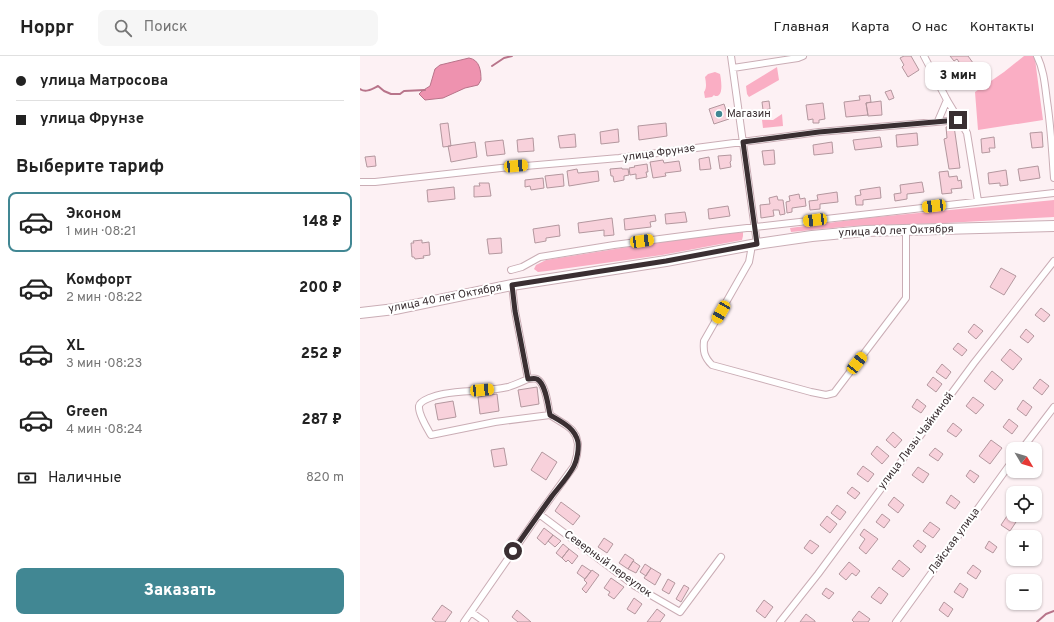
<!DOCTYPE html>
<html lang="ru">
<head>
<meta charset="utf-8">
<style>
	:root { --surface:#fff; --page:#f6f6f6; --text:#222; --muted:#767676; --line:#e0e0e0; --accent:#418793 }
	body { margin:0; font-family:Overpass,sans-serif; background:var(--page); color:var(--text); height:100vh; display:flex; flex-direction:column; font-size:15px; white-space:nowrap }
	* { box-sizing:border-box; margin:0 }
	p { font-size:13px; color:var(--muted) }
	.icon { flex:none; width:22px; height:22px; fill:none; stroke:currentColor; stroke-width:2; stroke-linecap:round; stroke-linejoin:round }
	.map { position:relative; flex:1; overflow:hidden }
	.drawer { display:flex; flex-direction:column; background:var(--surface); width:360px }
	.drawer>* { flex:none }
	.top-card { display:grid; align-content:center; height:88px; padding:0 16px; background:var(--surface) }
	.needle { width:26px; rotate:128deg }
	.controls { position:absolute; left:646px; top:386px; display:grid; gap:8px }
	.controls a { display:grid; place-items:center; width:36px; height:36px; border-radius:8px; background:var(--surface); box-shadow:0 1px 3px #0004; font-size:20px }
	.end { position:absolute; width:18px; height:18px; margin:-9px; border:5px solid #3a2f32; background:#fff; box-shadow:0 0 0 2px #fff }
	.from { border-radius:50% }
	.bubble { position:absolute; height:28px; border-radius:8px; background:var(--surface); box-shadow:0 1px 3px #0004; font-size:13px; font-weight:800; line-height:28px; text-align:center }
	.car { position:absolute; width:12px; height:24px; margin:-12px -6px; border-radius:5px; box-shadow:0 0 3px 1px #0007; background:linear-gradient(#f5c518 24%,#345 0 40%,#f5c518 0 76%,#345 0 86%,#f5c518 0) }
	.top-card b { display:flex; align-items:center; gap:14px; height:38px; font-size:15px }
	.top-card b+b { border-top:1px solid var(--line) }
	.top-card i { width:10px; height:10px; background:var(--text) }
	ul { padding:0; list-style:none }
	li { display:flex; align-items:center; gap:12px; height:60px; margin:0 8px 6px; padding:0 8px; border:2px solid transparent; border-radius:8px }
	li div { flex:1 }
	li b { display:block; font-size:15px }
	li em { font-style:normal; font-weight:800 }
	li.selected { border-color:var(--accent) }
	li>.icon { width:36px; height:36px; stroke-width:1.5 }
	h2 { padding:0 16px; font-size:18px; line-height:48px }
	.pay { display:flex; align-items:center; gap:10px; height:44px; padding:0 16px; font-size:15px }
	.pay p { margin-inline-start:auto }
	.action { display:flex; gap:8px; margin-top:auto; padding:8px 16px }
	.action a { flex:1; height:46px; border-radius:8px; background:var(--accent); color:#fff; font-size:16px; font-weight:800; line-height:46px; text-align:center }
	header { display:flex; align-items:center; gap:24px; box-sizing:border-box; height:56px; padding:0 20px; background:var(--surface); border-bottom:1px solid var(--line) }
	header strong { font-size:19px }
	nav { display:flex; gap:22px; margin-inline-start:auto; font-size:14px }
	.search { width:280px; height:36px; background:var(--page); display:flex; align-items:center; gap:10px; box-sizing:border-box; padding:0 14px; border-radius:8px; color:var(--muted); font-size:15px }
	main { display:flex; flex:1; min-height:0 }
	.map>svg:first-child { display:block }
</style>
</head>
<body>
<header>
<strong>Hoppr</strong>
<div class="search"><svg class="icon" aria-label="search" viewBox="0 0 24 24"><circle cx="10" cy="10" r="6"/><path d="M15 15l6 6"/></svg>Поиск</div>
<nav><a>Главная</a><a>Карта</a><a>О нас</a><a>Контакты</a></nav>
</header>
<main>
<section class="drawer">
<div class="top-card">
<b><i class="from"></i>улица Матросова</b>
<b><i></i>улица Фрунзе</b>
</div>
<h2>Выберите тариф</h2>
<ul>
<li class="selected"><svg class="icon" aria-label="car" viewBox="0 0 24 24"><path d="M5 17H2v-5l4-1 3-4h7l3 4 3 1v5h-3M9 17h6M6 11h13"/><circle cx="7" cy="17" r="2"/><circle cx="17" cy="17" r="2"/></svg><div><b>Эконом</b><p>1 мин · 08:21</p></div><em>148 ₽</em></li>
<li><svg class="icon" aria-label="car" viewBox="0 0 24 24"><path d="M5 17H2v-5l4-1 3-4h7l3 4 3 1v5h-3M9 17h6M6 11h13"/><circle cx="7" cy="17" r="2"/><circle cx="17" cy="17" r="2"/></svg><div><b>Комфорт</b><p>2 мин · 08:22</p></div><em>200 ₽</em></li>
<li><svg class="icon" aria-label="car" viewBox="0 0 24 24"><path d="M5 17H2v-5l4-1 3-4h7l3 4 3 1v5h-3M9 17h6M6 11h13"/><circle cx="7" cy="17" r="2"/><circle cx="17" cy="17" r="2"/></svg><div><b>XL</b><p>3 мин · 08:23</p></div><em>252 ₽</em></li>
<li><svg class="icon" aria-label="car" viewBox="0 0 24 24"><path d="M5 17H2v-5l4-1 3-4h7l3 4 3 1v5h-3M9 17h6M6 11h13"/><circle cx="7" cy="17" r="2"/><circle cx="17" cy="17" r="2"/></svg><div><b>Green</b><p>4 мин · 08:24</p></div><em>287 ₽</em></li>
</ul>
<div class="pay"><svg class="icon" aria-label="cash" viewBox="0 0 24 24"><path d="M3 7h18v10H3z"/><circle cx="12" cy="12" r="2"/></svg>Наличные<p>820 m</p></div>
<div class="action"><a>Заказать</a></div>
</section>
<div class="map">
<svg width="694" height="566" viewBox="0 0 694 566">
	<rect width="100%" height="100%" fill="#fdf1f4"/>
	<path fill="#faaec4" d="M664 0H673L675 3 683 64 618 74 615 36 644 16Z
		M417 11 419 24 389 41 387 38 386 30Z
		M355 16 360 18C361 22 363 36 359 39 358 40 357 40 355 40L354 39 352 41 345 42 344 36C347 32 346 26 345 21L348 18Z
		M422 58 423 70 403 72 402 64H413Z
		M694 144V161L586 167 493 170 431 176 430 172 506 162Z
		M383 176V180L382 184 302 199 187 215 178 216 174 213 176 209 186 204 318 183Z"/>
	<path fill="#ee92af" stroke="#b8748a" d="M109 2C120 4 121 15 121 24L118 29 105 32 83 42 65 44 59 38 62 35 70 30 75 13 80 9Z"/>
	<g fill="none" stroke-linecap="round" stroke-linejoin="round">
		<path stroke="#b8748a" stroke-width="2" d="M132 10 144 2 152 0
			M0 33C6 37 12 33 18 30L24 35 31 38H40L44 35 65 34
			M677 566 686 558 694 555"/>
	</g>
	<path fill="#f8d1db" stroke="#b3979e" d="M544 0H551L559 14 548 21 542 11 544 9 540 2Z
		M590 0H608L616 11 607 18 597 3 594 5Z
		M531 34 534 42 529 44 525 36Z
		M510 39 511 46 506 47 508 59 486 61 484 46 500 44 499 40Z
		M409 45 410 53 403 54 402 46Z
		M521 45 522 59 508 60 506 47Z
		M463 47 465 63 459 64V67H453V63L448 64 446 49Z
		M364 48 369 63 354 68 349 53Z
		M88 67 91 90 83 91 80 68Z
		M306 67 307 80 279 84 278 70Z
		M594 70 600 112 589 113 584 83 587 82 586 71Z
		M258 73 259 86 241 88 240 76Z
		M682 76 683 91 672 92 670 77Z
		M557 77 558 89 537 91 536 79Z
		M215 78 216 91 200 92 198 80Z
		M520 81 522 91 495 94 493 84Z
		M634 81 635 92H629L630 96 622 97 621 83Z
		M173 82 174 95 158 96 157 84Z
		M143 84 145 98 127 100 125 86Z
		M115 86 117 101 91 106 88 90Z
		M472 86 473 97 454 99 453 89Z
		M414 94 415 108 404 109 402 95Z
		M371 99V105L370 106 371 111 360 113 358 100Z
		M15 100 16 110 7 111 5 101Z
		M349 101 351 113 340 114 339 103Z
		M303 104 304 107 319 105 321 115 305 117 306 120 293 122 290 106Z
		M287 108 288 116H286L287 121 276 123V118L270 119 269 112 275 111 274 110Z
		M678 110 680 122 660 125 658 113Z
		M262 112V113H268L269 119 264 120V124L254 126 253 120H251L250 113Z
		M217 113 218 117 238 115 239 125 209 130 207 115Z
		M646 114 648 129 640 130V127L629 128 628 117Z
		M588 115 589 121 597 120 598 125 601 124 602 132 591 133 592 137 582 138 579 116Z
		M203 118 204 130 187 132 185 120Z
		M183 122 184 132 171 134 170 130 165 131V124Z
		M562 126 564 136 547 138V143L535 145 534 138 541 137 540 129Z
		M119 127H129L131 140 114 141V130H120Z
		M94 131 95 143 68 146 67 134Z
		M520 131 521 142 503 144V149H496L495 140 501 139 500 134Z
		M477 136 478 146 460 148V153L450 154 449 145 458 144 457 139Z
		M439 138 440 143 445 142 446 150 432 152V156L427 157 426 146 430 145 429 140Z
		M417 140 418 144H423L425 158 420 159 419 154H413L414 160 401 162 400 149 410 148 409 142Z
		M368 150 370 160 349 163 348 153Z
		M325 156 327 166 306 168 305 158Z
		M295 159 296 165 290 166 291 171 265 174 264 163Z
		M252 162 254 179 244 180V174L219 177 218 167Z
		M199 169 200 180 186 182V185L175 187 173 173Z
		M141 182 142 197 129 198 127 183Z
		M62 184V187L69 186 70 199 63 200 64 202 55 203 54 201H52L51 187H54L53 185Z
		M641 212 656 220 644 239 630 231Z
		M681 252 690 259 684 266 675 259Z
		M614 268 623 275 616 283 608 276Z
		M666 273 674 280 668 287 660 281Z
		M598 287 607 294 602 300 593 293Z
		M650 293 662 303 653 314 641 304Z
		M582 308 591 316 586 323 576 316Z
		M632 315 643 324 635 334 624 325Z
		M573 321 582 328 576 336 567 329Z
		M680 323 689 330 682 339 673 332Z
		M177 331 179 348 161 351 158 334Z
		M137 338 139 355 120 358 118 341Z
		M613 341 624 349 616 358 606 350Z
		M557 343 566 350 561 357 552 351Z
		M663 344 672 351 666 360 657 353Z
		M93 345 96 361 78 364 75 348Z
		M649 363 658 370 652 378 643 371Z
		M593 367 602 374 596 381 587 375Z
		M533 376 542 384 535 392 526 384Z
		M631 384 642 392 630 408 619 400Z
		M517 390 529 400 522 408 511 398Z
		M144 392 147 409 134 411 131 394Z
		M575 392 583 398 578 405 569 399Z
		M182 396 197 406 186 424 171 414Z
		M503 410 514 418 508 426 497 418Z
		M558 411 569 418 563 427 552 419Z
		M610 414 619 420 614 427 606 420Z
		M492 431 500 437 495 443 487 437Z
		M591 439 600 446 595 453 586 447Z
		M534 441 544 449 538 457 528 449Z
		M201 446 220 460 213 469 195 455Z
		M477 449 486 456 480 464 471 457Z
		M522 458 530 464 524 472 516 466Z
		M467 460 477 468 470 477 460 469Z
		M647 460 656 466 650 475 641 469Z
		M570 466 580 473 573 482 563 475Z
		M184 472 193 479 185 489 177 482Z
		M504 473 518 483 506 498 499 492 505 483 500 479Z
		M193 479 201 485 195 491 188 485Z
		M244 482 253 488 247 497 238 491Z
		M450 484 459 490 452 498 444 492Z
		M558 484 566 490 561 497 553 490Z
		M629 485 637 491 633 497 625 492Z
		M203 488 209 493 202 502 196 497Z
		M209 493 218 500 212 508 208 504 206 506 202 502Z
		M265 498 274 504 268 513 259 507Z
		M539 504 550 513 543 521 532 513Z
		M273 505 280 510 276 517 268 513Z
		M489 506 500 515 496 520 492 517 486 524 479 518Z
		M285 508 291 512 286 520 280 516Z
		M222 509 231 515 225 523 217 517Z
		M613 509 621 515 616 523 607 517Z
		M291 512 301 518 295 529 284 522Z
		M232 514 239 519 226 537 222 533 227 527 224 524Z
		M251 522 264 531 254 543 248 539 250 536 244 532Z
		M308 523 315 527 309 538 302 534Z
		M600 527 608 533 603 542 594 536Z
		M324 529 329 532 321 546 316 543Z
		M519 531 528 538 521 548 511 541Z
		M466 532 474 537 469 543 462 538Z
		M274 542 282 548 275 558 267 553Z
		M404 544 413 551 405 562 396 555Z
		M584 546 593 553 588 561 579 554Z
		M82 549 92 556 85 566H76L72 563Z
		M297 553 305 559 300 566H287Z
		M157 554 171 566H158L152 561Z
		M499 555 510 563 508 566H494L492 564Z
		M446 558 455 565V566H440Z"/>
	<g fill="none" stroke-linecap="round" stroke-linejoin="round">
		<g stroke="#caadb5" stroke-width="8">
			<path id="street" d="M371 0 397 188
				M564 0 587 44 607 77 618 145
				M677 0C684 14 685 30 687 45 691 71 692 96 694 122
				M373 12 438 2 443 0
				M578 65 587 44
				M0 126H15L141 112 259 102 459 76 599 64
				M391 189V195L389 206 344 285C343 295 344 301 352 309L451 336 466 339 474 337 546 242V174
				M151 214 162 211 180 201 254 189 361 175 694 137
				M152 229 155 255 168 323C161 326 155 329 148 331 126 336 104 334 83 338 77 339 60 344 59 350 58 358 67 372 71 379L135 366 190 359
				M662 393 694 351
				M179 458 275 530 320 556 361 501
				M111 556 125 566
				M104 566 179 458 214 410 217 399 218 388 216 380 212 374 206 369 190 359C188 350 186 328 177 323 174 322 171 323 168 323
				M420 566 458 518 614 307 694 205
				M536 566 653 404"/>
		</g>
		<g stroke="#caadb5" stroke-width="12">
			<path id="primary" d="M0 257 35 253 152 229 306 205 397 188 452 180 505 175 694 170"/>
		</g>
		<use href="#street" stroke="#fff" stroke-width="6"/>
		<use href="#primary" stroke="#fff" stroke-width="10"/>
	</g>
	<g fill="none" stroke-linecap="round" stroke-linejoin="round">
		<path stroke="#3a2f32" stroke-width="5" d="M153 495C166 476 179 458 192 440 199 431 209 420 214 410 217 404 219 393 218 386 215 372 202 366 190 359 188 350 186 328 177 323 174 322 171 323 168 323L155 255 152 229 306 205 397 188 383 86 459 76 598 64"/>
	</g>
	<circle fill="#418793" stroke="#fff" stroke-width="1.5" cx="359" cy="58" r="4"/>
	<g text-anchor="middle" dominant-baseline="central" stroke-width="4" stroke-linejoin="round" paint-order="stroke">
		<g font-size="11" fill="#3a2f32" stroke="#fff" text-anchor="start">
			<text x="367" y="58">Магазин</text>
		</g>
		<g font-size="11" fill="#3a2f32" stroke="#fff">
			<text transform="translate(299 97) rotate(-8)">улица Фрунзе</text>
			<text transform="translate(536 175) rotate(-2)">улица 40 лет Октября</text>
			<text transform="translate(85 242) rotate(-11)">улица 40 лет Октября</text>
			<text transform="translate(556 385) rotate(-53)">улица Лизы Чайкиной</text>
			<text transform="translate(594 485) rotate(-54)">Лайская улица</text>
			<text transform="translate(248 508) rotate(36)">Северный переулок</text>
		</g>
	</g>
</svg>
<div class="controls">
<a><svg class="needle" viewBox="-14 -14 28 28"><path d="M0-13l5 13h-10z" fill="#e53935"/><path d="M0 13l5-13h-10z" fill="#767676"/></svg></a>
<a><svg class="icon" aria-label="locate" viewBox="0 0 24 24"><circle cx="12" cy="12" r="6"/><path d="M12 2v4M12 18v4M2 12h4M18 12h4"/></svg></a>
<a>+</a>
<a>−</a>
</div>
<i class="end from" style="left:153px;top:495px"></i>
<i class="end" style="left:598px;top:64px"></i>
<div class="bubble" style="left:565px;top:6px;width:66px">3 мин</div>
<i class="car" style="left:156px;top:110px;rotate:85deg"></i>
<i class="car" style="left:574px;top:150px;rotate:263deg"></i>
<i class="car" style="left:455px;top:164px;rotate:263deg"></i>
<i class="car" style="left:282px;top:185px;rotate:82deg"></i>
<i class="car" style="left:361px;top:256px;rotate:210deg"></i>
<i class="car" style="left:497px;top:307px;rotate:38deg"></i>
<i class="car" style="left:122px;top:334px;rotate:85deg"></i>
</div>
</main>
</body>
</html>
